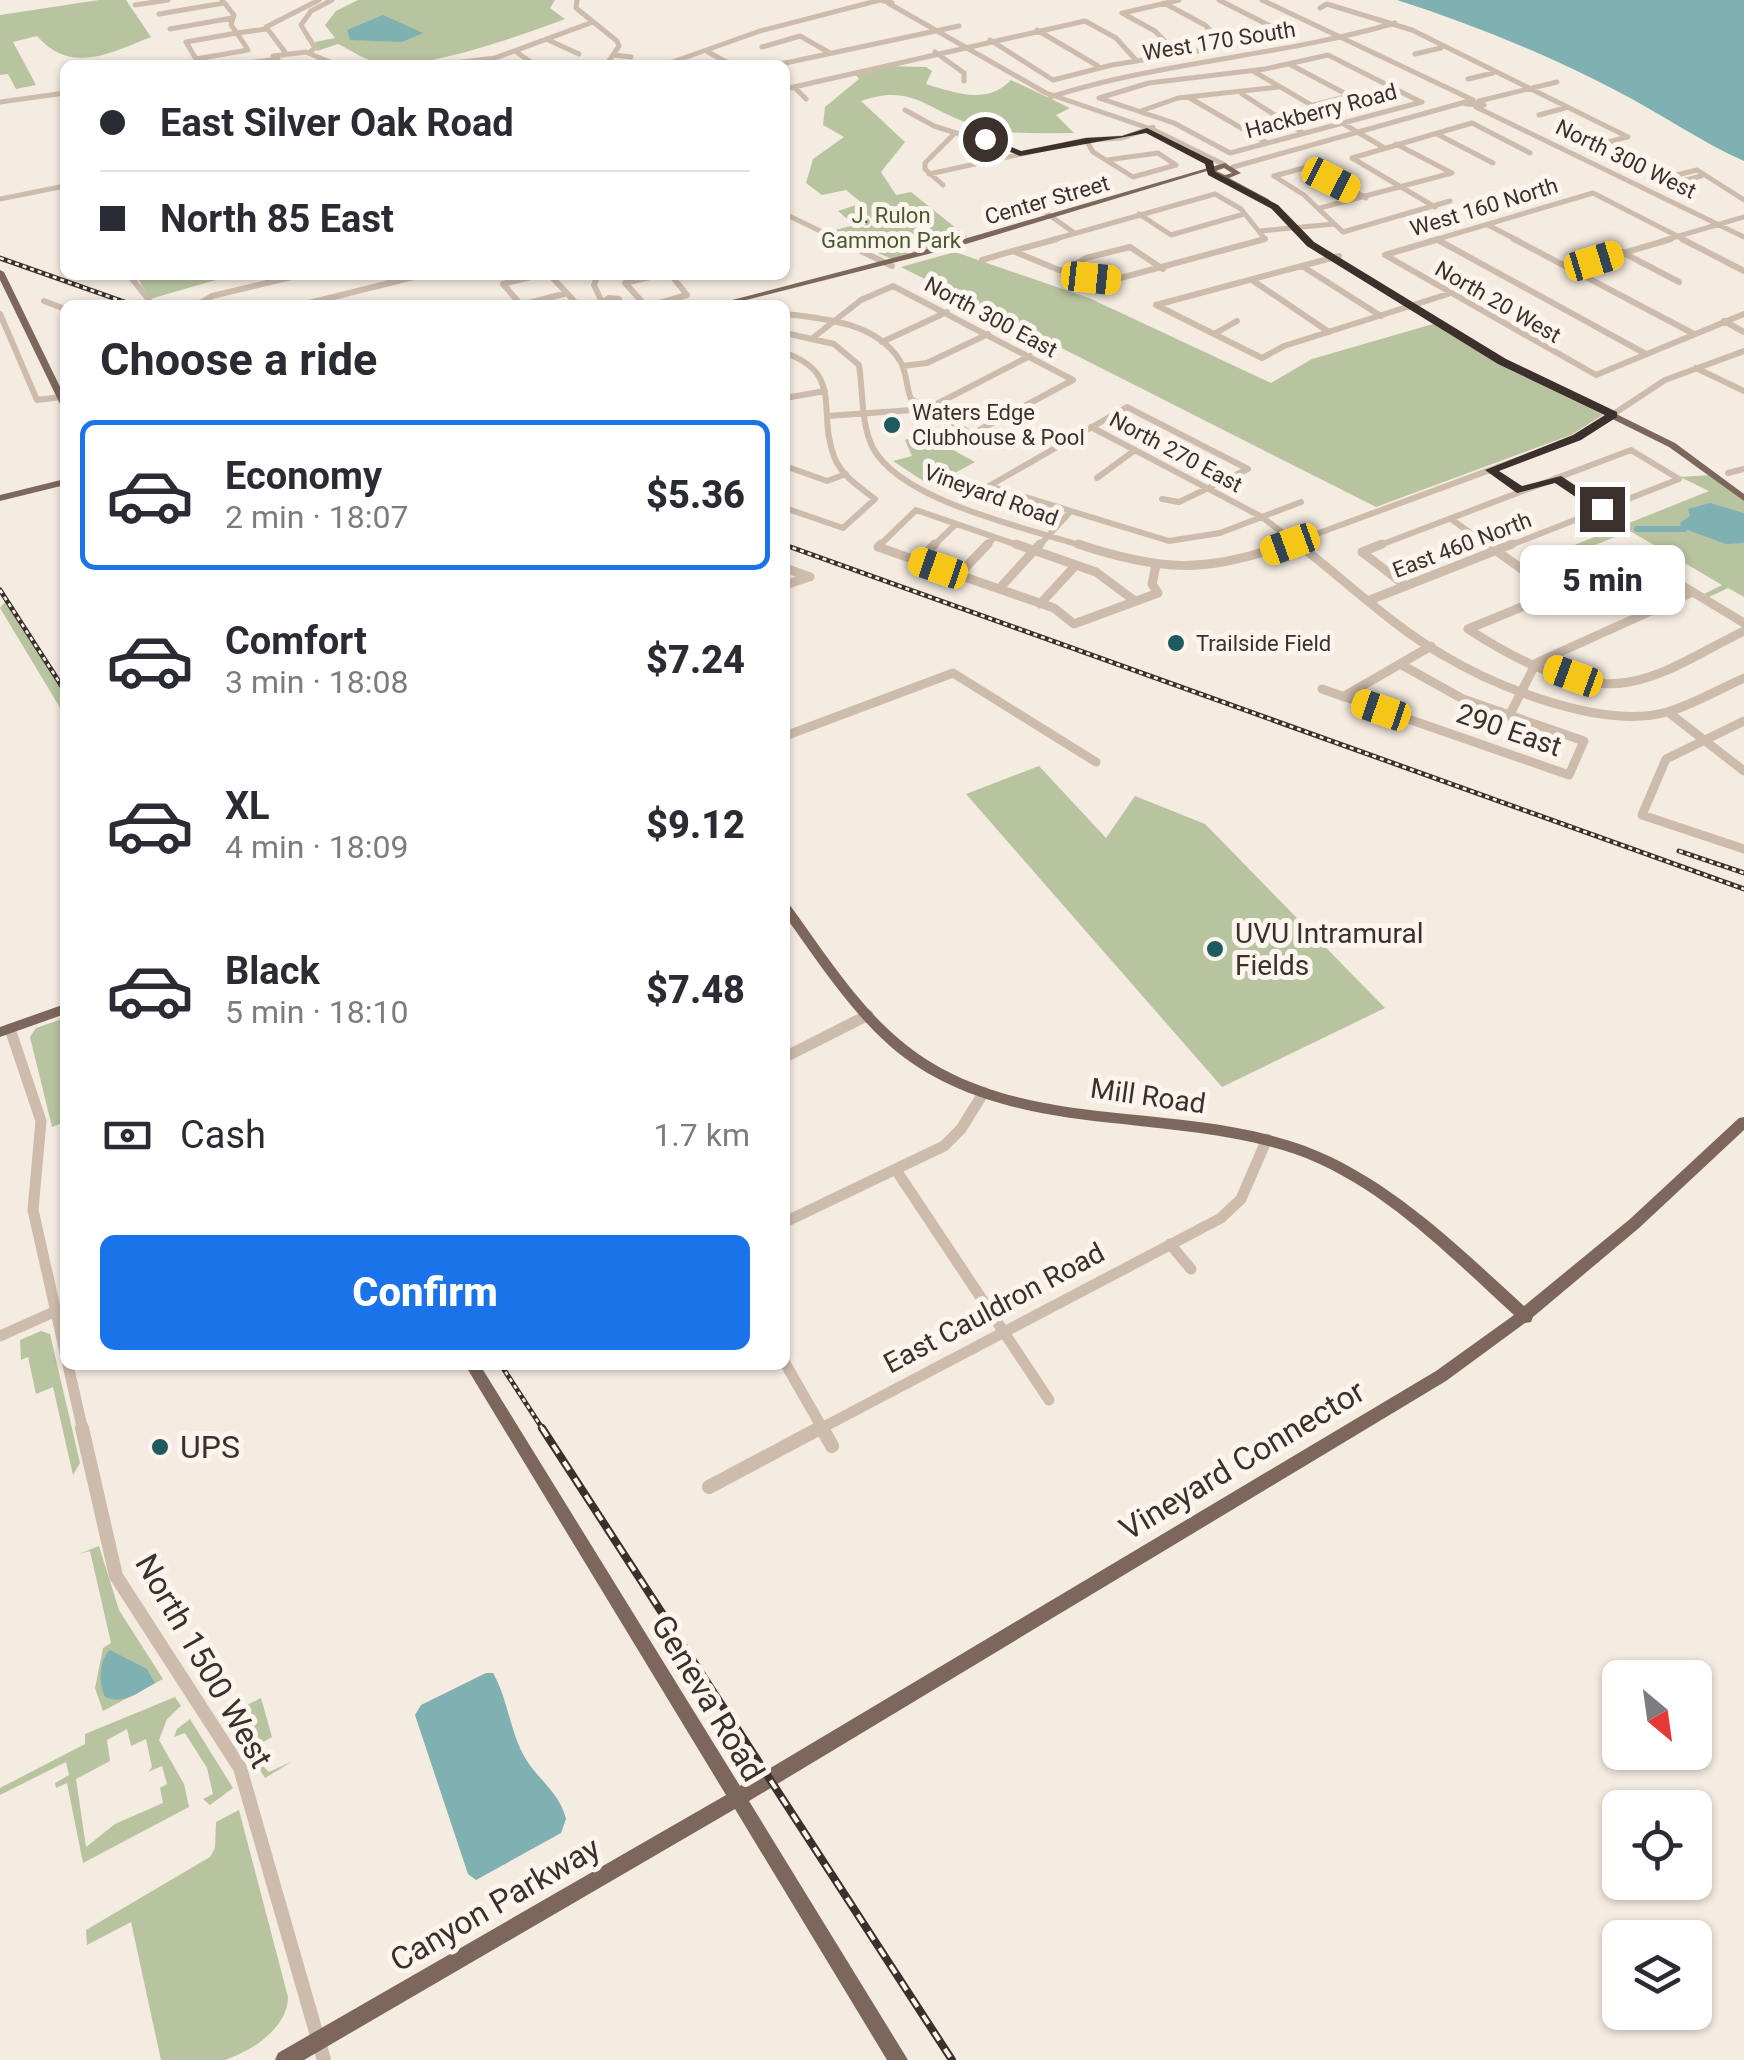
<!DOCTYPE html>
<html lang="en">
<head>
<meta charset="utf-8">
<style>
	:root { --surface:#fff; --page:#f2f2f3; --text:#2b2b33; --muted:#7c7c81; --line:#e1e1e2; --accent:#1a73e8 }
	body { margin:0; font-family:Roboto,sans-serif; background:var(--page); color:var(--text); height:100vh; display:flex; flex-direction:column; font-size:38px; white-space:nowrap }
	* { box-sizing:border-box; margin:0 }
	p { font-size:32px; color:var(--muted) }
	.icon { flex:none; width:55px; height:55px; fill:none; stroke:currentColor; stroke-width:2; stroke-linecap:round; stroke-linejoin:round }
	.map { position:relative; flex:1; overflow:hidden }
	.drawer { position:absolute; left:60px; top:300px; width:730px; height:1070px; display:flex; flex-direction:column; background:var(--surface); border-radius:15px; box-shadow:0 2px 8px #0004 }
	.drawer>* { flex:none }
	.top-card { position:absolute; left:60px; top:60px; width:730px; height:220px; border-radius:15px; box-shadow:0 2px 8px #0004; display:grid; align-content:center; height:220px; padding:0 40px; background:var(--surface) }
	.needle { width:65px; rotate:151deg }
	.controls { position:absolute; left:1602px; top:1660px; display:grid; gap:20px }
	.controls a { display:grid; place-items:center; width:110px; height:110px; border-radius:15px; background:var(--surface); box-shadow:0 2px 8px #0004; font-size:50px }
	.end { position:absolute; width:45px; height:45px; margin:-22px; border:12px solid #3b302b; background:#fff; box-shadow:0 0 0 5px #fff }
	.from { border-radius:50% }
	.bubble { position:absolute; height:70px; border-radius:15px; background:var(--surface); box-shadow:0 2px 8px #0004; font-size:32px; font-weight:800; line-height:70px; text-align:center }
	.car { position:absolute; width:30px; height:60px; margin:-30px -15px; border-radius:12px; box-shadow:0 0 8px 2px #0007; background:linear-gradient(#f5c518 24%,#345 0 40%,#f5c518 0 76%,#345 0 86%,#f5c518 0) }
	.top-card b { display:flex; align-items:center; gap:35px; height:95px; font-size:38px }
	.top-card b+b { border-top:2px solid var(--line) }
	.top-card i { width:25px; height:25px; background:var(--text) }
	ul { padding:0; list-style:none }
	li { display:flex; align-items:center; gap:30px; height:150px; margin:0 20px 15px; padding:0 20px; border:5px solid transparent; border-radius:15px }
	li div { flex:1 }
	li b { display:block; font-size:38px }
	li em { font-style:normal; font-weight:800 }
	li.selected { border-color:var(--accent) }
	li>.icon { width:90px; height:90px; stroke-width:1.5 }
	h2 { padding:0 40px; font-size:45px; line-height:120px }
	.pay { display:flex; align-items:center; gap:25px; height:110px; padding:0 40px; font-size:38px }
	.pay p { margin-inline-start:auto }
	.action { display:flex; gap:20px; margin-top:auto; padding:20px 40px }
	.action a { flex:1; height:115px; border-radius:15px; background:var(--accent); color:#fff; font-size:40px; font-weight:800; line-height:115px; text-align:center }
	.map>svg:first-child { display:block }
</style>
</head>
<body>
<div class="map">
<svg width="1744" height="2060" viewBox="0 0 1744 2060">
	<rect width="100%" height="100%" fill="#f4ebe1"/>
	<path fill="#b8c4a0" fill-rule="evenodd" d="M99 0H126L151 37C110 53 71 75 37 36L13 42 36 85 16 89 8 74 0 75V15Z
		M358 0H555L550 8 565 19C525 34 413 75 374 62 362 58 350 50 338 44L317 51 315 42 335 38 325 25 336 11Z
		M883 66 926 67 932 71 926 84C955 93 988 105 1011 80L1070 108 1056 115 1074 133C1036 133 1002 136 965 122 924 107 910 84 861 101L905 142 881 172 896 195 911 192 967 237 892 259 828 232 854 225 838 211 862 203 846 190 822 195 806 183 813 159 844 137 823 125 825 107 859 79 855 74Z
		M955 252 1089 298 1271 383 1312 359 1433 324 1603 415 1571 435 1376 507 901 267Z
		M136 275H233L150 299Z
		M922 433 975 462 931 486 893 461 912 456 905 440Z
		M1711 475 1744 501V597L1728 588 1709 597 1704 594 1722 585 1630 531 1530 571 1522 566 1709 491 1680 477Z
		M7 600 65 691V716L0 608Z
		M1039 766 1106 838 1135 796 1205 824 1385 1008 1222 1087 966 794Z
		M65 1018V1122L52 1127 30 1037 36 1028Z
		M41 1331 50 1334 80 1463 73 1475 53 1387 36 1394 28 1357 21 1360 20 1340Z
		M99 1546 119 1610 163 1679 103 1711 95 1688 103 1648 111 1643 90 1551 79 1554Z
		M175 1697 181 1706 167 1719 159 1740 184 1784 189 1807 83 1863 67 1783 56 1788 55 1783 69 1775 66 1762 0 1795V1788L85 1744V1734ZM127 1729 131 1746 146 1739 152 1767 148 1772 162 1766 167 1784 160 1788 163 1803 115 1824 86 1847 76 1779 110 1761 107 1740Z
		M241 1697 245 1706 261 1698 272 1737 260 1744 262 1765 269 1772 293 1761 265 1778 223 1712Z
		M190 1719 233 1788 210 1805 203 1799 213 1794 207 1768 185 1733 174 1737 177 1729Z
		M239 1810 288 1997C288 2027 253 2051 225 2060 207 2060 180 2060 161 2060L131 1922 87 1945 86 1930 210 1857 215 1848 216 1822Z"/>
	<path fill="#7fb0b2" d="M1397 0H1744V161C1699 141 1660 113 1617 91 1546 54 1472 24 1397 0Z
		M383 15 423 33 402 42 350 40 347 30Z
		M1710 503 1744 513V543L1726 544 1682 528 1680 523 1690 516 1688 509Z
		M110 1650 147 1669 155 1683C139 1692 124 1705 105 1697 98 1684 99 1659 110 1650Z
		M486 1673H493C509 1701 510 1735 527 1761 541 1782 560 1794 566 1819L561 1833 476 1880 468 1874 415 1715 421 1705Z"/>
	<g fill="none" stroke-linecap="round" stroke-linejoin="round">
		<path stroke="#7fb0b2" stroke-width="6" d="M1637 529H1684"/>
		<path stroke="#cdbbac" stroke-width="5" d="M222 0 234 15 231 25 237 33
			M577 0 576 8 617 41 619 46 609 61 612 65
			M1219 0 1290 36
			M1262 0 1473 100
			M888 3 1046 93 1154 130 1225 165
			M1164 3 1205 25 1228 49
			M135 5 168 0
			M1320 8 1327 4 1412 30 1628 137
			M1122 13 1155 31 1180 57
			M1123 13 1179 0
			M159 14 224 3
			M170 29 232 18
			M1037 30 1098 66
			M237 33 248 50 196 59 186 42Z
			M237 33 266 29
			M546 39 579 54
			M990 40 1053 80 1112 65 1291 36
			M762 47 800 36 830 53
			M311 51 315 48 301 25 311 11 332 0
			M515 51 535 65
			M285 52 266 27 319 0
			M708 52 732 65
			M935 52 964 73V81
			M1415 54 1441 48
			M614 55 631 57
			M275 59 273 56 306 52 337 65
			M249 63 278 59
			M439 65 495 58 593 22
			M664 65 760 31 880 0 892 3
			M776 65 959 26
			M1291 65 1350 96
			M1253 71 1383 147
			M1468 79 1493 73
			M794 87 806 99
			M785 89 1085 21 1116 38 1135 59
			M1242 94 1303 133
			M1050 97C1163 61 1282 56 1395 23
			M1188 97 1267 143
			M1099 98 1174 123 1230 153 1422 102
			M1099 98 1149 83 1265 69 1328 55 1421 102
			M1479 101 1557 82
			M0 102 65 93
			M1310 106 1349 96
			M1476 107 1744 237
			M905 110 934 126 1020 153
			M1141 111 1178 98 1278 87
			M1539 115 1565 108
			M1437 134 1493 163
			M1086 140 1093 152 1133 177 1176 165
			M1396 144 1452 173
			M1601 144 1627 137
			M1352 158 1472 123 1530 153
			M1352 158 1435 207
			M1107 160 1158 153 1176 165
			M1233 167 1469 101 1484 105 1466 104
			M929 174 1086 140 1122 138 1153 127
			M1274 176 1304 195 1343 232 1450 201
			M1274 176 1311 166 1366 198
			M1701 176 1675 183 1664 178 1697 170 1744 200
			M943 185 925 169V163L953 135
			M0 199 65 186
			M1320 208 1452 173
			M1045 212 1073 232
			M785 214 841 241
			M1139 214 1171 235 1244 214
			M1488 225 1519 241
			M1260 231 1334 224
			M1048 241 1215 194 1241 209 1265 239 1256 241
			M1431 241 1593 193 1687 241
			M1662 241 1744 217"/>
		<path stroke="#cdbbac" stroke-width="6" d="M836 239 892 266
			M1514 239 1694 334
			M1682 239 1744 271
			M1438 240 1644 353
			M1013 251 1059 270 1113 280 1265 239
			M1013 251 1057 239
			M1622 252 1679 282
			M1385 255 1596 375 1744 314
			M1385 255 1439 239
			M982 260 1013 251
			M1302 266 1381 316
			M1569 269 1671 239
			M1064 271 1086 258 1130 247 1163 269
			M129 275 153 305
			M550 275 577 304
			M597 277 594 285 601 300
			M1252 280 1329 332
			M44 301 65 309
			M197 305 212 296 300 275
			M301 305 422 275
			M521 305 503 284 539 275
			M521 305 567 293
			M599 305 609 298 619 299 620 305
			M645 305 625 283 658 275
			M652 305 687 295 671 275
			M1156 305 1262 358 1284 346 1448 294
			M1156 305 1339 256
			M0 314 37 400 61 397
			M785 314C824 318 877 323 900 361 907 372 906 387 911 399L972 434 1073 380
			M1724 321 1744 332
			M785 333 834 344 859 365C863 390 861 426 873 448 902 502 1029 528 1085 547
			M1214 334 1237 321
			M814 337 861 300 893 286 1073 380
			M882 342 947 312
			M785 353C845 373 816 414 835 459 843 477 861 488 875 499L843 528 785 508
			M903 366 927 363 988 334
			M1696 368 1744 391
			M785 398 825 391
			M827 416 927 409 1030 356
			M1091 427 1262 517 1301 547
			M785 466 827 481 846 474
			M1491 470 1521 491
			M1728 473 1744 469
			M1097 478 1135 450
			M1556 478 1602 509
			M989 486 1169 541 1220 533 1301 502
			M989 486 1127 407 1248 469
			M1162 499 1179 502 1248 469
			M1451 519 1490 547
			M878 547 916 510 1023 547
			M932 547 956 524
			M985 547 994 538
			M1038 547 1070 512
			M1281 547 1577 438 1665 380 1744 351
			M1375 547 1631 450 1679 479
			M1506 547 1679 479"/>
		<path stroke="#cdbbac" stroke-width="9" d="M881 544 878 547 1054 608 1074 624 1158 593 1152 584 1156 565
			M1016 544 1096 572 1135 601
			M1078 544C1159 571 1206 574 1287 544
			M1298 544C1345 580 1392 626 1443 655 1498 688 1604 730 1667 712 1693 705 1719 689 1744 678
			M1487 544 1555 593
			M1362 552 1382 544
			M1362 552 1406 586
			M918 561 935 544
			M785 568 810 577
			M958 575 988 544
			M785 585 809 577
			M999 589 1040 544
			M1370 600 1512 544
			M1040 604 1076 565
			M1468 629 1638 559 1744 623
			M1468 629C1513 658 1573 692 1629 682 1669 675 1708 648 1744 631
			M1322 689 1569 775 1584 741 1463 699 1400 664
			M1343 697 1431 646
			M1668 712 1744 771
			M1509 716 1536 663 1693 592
			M1744 721 1666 759 1642 815 1744 849
			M785 736 953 673 1096 762"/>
		<path stroke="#cdbbac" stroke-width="11" d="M10 1029 41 1121 33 1210 65 1352
			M785 1057 868 1015
			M896 1170 1049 1400
			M785 1222 944 1146 961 1129 984 1092
			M1170 1244 1191 1269
			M0 1336 56 1311
			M785 1363 824 1431
			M68 1365 83 1431
			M816 1431 1221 1218 1241 1199 1267 1139"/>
		<path stroke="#cdbbac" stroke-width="14" d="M82 1428 116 1576 240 1768 324 2060
			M822 1428 832 1446
			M709 1487 820 1428"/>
		<path fill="#7d675c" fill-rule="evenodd" d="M1225 163 1241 173 1229 178 1268 199 1313 242 1409 301 1505 359 1675 443 1744 494V501L1669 447 1499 363 1403 305 1307 246 1264 201 1207 171 956 247 726 305H713L950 243ZM1224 168 1232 173 1225 175 1216 171Z
			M0 270 4 272 65 397V409L61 406 0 280Z
			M65 479V485L0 501V495Z
			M785 903 789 904C823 950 855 1002 899 1039 963 1094 1045 1106 1126 1114 1186 1120 1247 1125 1305 1146 1390 1178 1458 1246 1524 1306L1630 1219 1739 1118 1744 1117V1130L1639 1228 1533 1317 1531 1322 1525 1323 1446 1381 749 1801 908 2060H887L735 1809 304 2060H275L278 2053 726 1795 465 1365H480L740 1786 1436 1371 1514 1315C1448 1255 1380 1184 1295 1154 1239 1135 1181 1131 1123 1124 1040 1116 954 1102 890 1046 848 1009 817 960 785 916Z
			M65 1004V1014L0 1037V1027Z"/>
		<g stroke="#3b302b" stroke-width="5">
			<path id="rail-far1" d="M0 258 133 305
				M785 545 1744 889
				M0 590 65 691
				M1679 851 1744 873
				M501 1365 544 1431"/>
		</g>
		<g stroke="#3b302b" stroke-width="8">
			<path id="rail" d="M542 1428 952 2060"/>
		</g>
		<use href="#rail-far1" stroke="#fbf5ee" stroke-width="2.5" stroke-dasharray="4" stroke-linecap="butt"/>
		<use href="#rail" stroke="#fbf5ee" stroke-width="4" stroke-dasharray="10" stroke-linecap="butt"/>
	</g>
	<path fill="#3b302b" d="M1147 128 1213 161 1215 172 1278 205 1314 242 1506 359 1617 412V417L1581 440 1499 471 1522 486 1561 476 1606 506V512H1598L1555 483 1517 493 1485 470 1573 435 1605 415 1498 364 1307 246 1272 209 1208 175 1205 164 1146 133 1020 156 981 139 988 137 1021 151 1086 138 1122 136Z"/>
	<g fill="#1f5a5e" stroke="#fbf5ee" stroke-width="4">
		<circle cx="892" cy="425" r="10"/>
		<circle cx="1176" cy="643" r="10"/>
		<circle cx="1215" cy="949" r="10"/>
		<circle cx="160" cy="1447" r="10"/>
	</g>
	<g text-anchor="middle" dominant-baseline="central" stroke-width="10" stroke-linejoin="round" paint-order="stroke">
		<g font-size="22" fill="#3b302b" stroke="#fbf5ee">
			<text transform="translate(1219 41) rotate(-9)">West 170 South</text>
			<text transform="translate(1321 111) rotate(-15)">Hackberry Road</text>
			<text transform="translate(1626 159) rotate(26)">North 300 West</text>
			<text transform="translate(1047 200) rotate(-16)">Center Street</text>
			<text transform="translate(1484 207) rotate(-17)">West 160 North</text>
			<text transform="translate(1498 302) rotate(30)">North 20 West</text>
			<text transform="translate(991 317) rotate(28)">North 300 East</text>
			<text transform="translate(1176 452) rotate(28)">North 270 East</text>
			<text transform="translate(991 495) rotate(20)">Vineyard Road</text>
			<text transform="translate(1462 545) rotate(-21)">East 460 North</text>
		</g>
		<g font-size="22" fill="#4a5a2e" stroke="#fbf5ee">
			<text x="891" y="215">J. Rulon<tspan x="891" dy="25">Gammon Park</tspan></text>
		</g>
		<g font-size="22" fill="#3b302b" stroke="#fbf5ee" text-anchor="start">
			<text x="912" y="412">Waters Edge<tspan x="912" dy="25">Clubhouse &amp; Pool</tspan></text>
			<text x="1196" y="643">Trailside Field</text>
		</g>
		<g font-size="28" fill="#3b302b" stroke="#fbf5ee">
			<text transform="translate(1509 730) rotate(19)">290 East</text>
			<text transform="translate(1148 1096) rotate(8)">Mill Road</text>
			<text transform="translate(994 1308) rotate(-28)">East Cauldron Road</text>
		</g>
		<g font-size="28" fill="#3b302b" stroke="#fbf5ee" text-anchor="start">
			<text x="1235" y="933">UVU Intramural<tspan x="1235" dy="32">Fields</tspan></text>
		</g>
		<g font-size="32" fill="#3b302b" stroke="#fbf5ee" text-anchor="start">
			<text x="180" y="1447">UPS</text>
		</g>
		<g font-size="32" fill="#3b302b" stroke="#fbf5ee">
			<text transform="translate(1242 1460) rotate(-31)">Vineyard Connector</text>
			<text transform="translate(204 1661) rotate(60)">North 1500 West</text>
			<text transform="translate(708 1698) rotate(59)">Geneva Road</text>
			<text transform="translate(495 1904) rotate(-30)">Canyon Parkway</text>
		</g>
	</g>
</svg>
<div class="controls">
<a><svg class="needle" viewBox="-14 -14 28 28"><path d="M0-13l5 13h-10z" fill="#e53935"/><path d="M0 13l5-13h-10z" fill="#7c7c81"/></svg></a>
<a><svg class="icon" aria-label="locate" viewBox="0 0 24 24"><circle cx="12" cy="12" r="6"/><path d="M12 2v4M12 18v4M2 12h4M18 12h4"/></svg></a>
<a><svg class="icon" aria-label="layers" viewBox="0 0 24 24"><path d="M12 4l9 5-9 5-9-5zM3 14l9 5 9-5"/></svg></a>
</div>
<i class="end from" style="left:985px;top:139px"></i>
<i class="end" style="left:1602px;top:509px"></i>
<div class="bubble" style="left:1520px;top:545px;width:165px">5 min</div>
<i class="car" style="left:1331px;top:180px;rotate:117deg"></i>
<i class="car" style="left:1594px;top:261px;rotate:73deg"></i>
<i class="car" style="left:1091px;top:278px;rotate:96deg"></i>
<i class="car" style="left:1290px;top:544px;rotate:250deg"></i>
<i class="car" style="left:938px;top:568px;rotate:289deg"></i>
<i class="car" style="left:1573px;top:676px;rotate:290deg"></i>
<i class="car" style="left:1381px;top:710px;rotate:289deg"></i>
<div class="top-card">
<b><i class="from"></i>East Silver Oak Road</b>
<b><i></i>North 85 East</b>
</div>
<section class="drawer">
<h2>Choose a ride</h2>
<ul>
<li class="selected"><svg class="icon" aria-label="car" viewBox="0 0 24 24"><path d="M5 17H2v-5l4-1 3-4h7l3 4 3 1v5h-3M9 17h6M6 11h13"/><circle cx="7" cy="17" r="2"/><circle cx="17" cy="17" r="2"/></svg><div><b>Economy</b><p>2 min · 18:07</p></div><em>$5.36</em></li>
<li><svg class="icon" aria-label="car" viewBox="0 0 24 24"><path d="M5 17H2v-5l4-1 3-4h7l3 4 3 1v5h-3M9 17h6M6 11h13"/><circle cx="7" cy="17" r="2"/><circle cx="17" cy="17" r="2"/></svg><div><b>Comfort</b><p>3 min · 18:08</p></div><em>$7.24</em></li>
<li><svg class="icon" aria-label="car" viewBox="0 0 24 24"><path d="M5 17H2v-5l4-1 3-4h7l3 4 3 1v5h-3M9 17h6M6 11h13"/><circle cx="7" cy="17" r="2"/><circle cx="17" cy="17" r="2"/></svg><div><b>XL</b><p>4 min · 18:09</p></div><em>$9.12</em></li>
<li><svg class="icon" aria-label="car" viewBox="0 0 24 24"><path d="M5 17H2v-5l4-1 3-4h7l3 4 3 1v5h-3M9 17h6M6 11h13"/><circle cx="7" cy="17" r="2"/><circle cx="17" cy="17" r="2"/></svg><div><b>Black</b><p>5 min · 18:10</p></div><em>$7.48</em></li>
</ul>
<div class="pay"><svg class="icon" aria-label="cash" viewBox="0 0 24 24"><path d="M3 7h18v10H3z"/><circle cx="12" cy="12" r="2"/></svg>Cash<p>1.7 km</p></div>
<div class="action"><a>Confirm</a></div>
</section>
</div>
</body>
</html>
